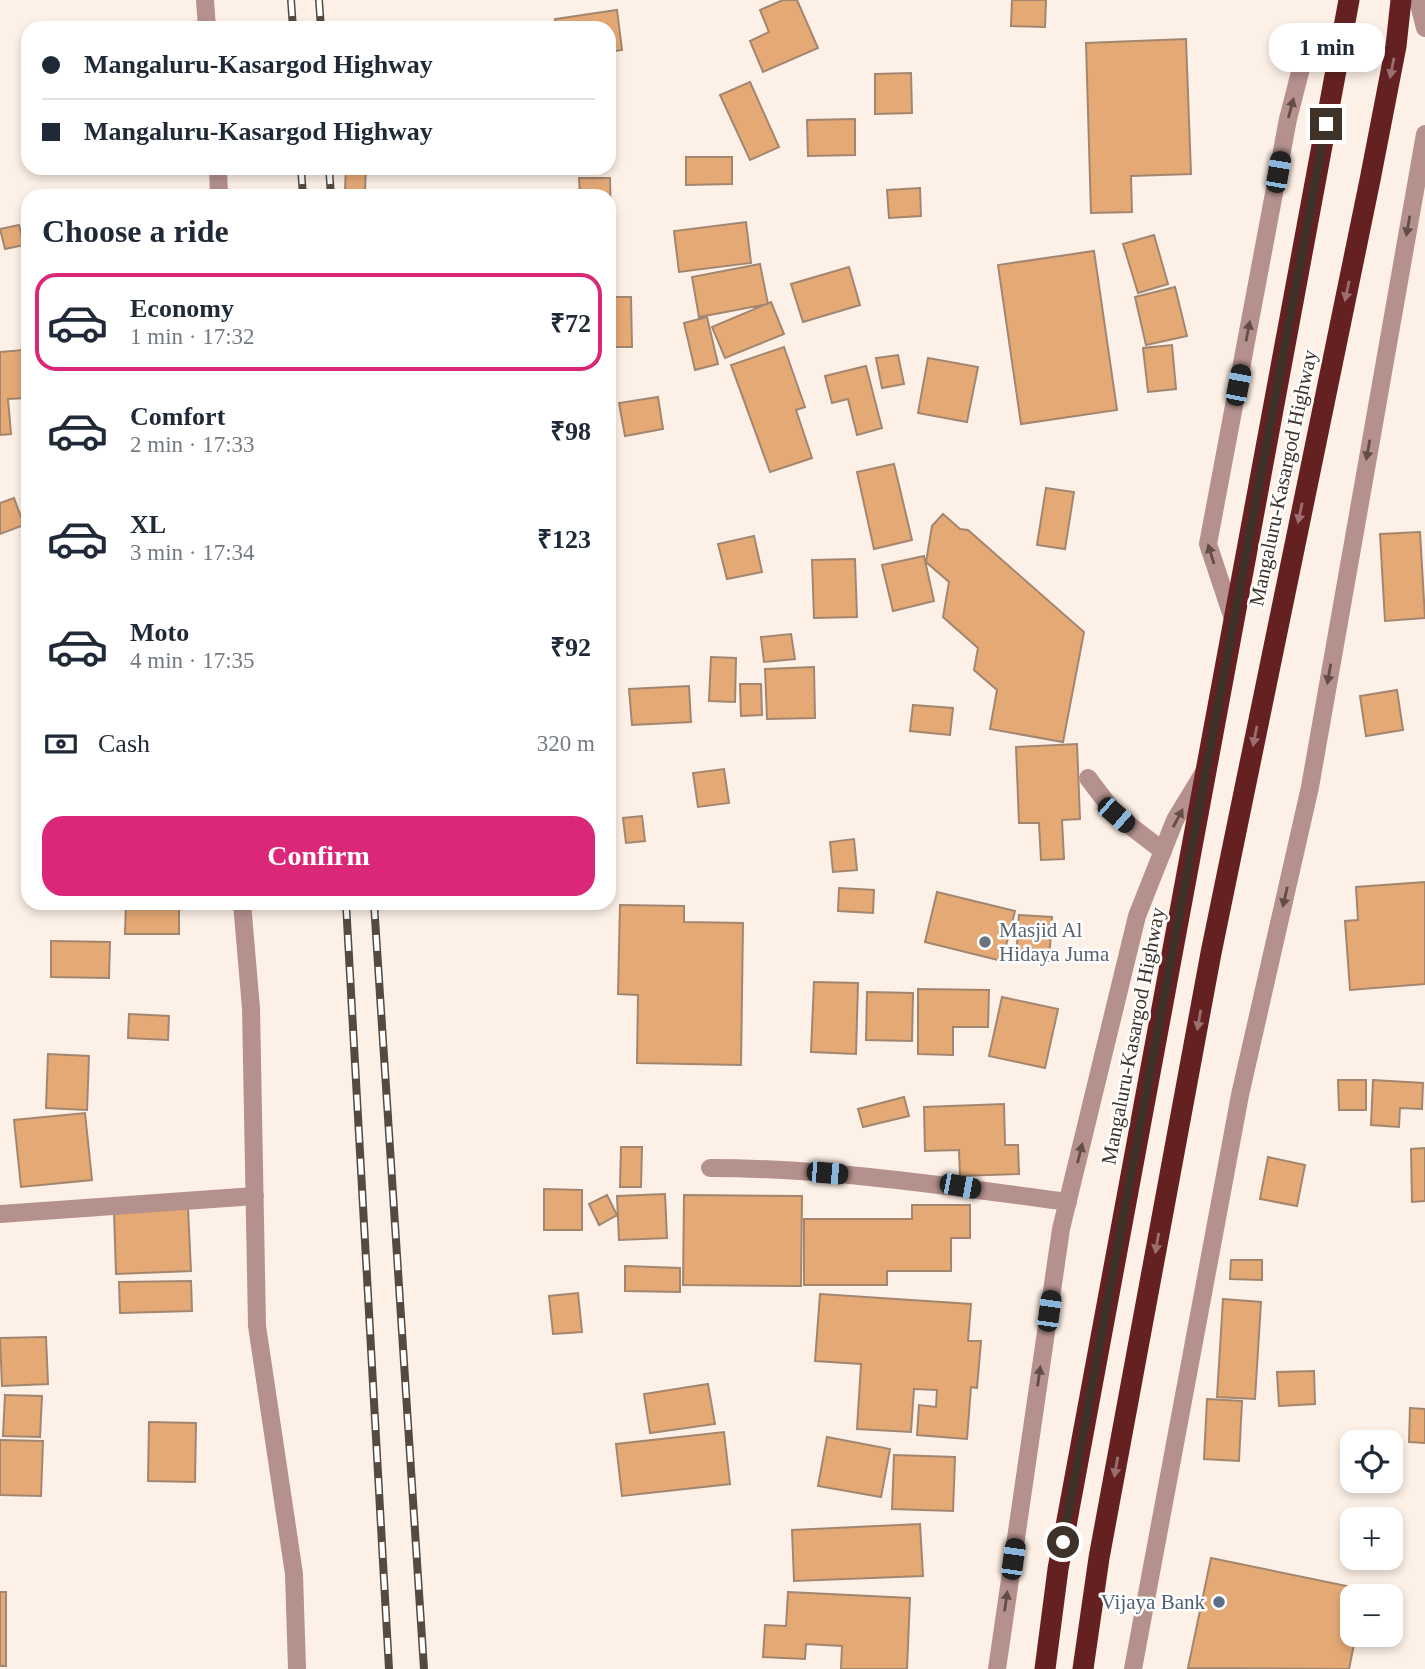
<!DOCTYPE html>
<html lang="en">
<head>
<meta charset="utf-8">
<style>
	:root { --surface:#fff; --page:#f6f6f7; --text:#1f2937; --muted:#747a83; --line:#e0e1e3; --accent:#db2777 }
	body { margin:0; font-family:"Times New Roman",serif; background:var(--page); color:var(--text); height:100vh; display:flex; flex-direction:column; font-size:26px; white-space:nowrap }
	* { box-sizing:border-box; margin:0 }
	p { font-size:23px; color:var(--muted) }
	.icon { flex:none; width:38px; height:38px; fill:none; stroke:currentColor; stroke-width:2; stroke-linecap:round; stroke-linejoin:round }
	.map { position:relative; flex:1; overflow:hidden }
	.sheet { position:absolute; left:21px; top:189px; width:595px; height:721px; display:flex; flex-direction:column; background:var(--surface); border-radius:21px; box-shadow:0 4px 10px #0003 }
	.sheet>* { flex:none }
	.banner { position:absolute; left:21px; top:21px; width:595px; height:154px; border-radius:21px; box-shadow:0 4px 10px #0003; display:grid; align-content:center; height:154px; padding:0 21px; background:var(--surface) }
	.tools { position:absolute; left:1340px; top:1430px; display:grid; gap:14px }
	.tools a { display:grid; place-items:center; width:63px; height:63px; border-radius:14px; background:var(--surface); box-shadow:0 4px 10px #0003; font-size:35px }
	.end { position:absolute; width:32px; height:32px; margin:-16px; border:9px solid #3e3229; background:#fff; box-shadow:0 0 0 4px #fff }
	.from { border-radius:50% }
	.bubble { position:absolute; height:49px; border-radius:21px; background:var(--surface); box-shadow:0 4px 10px #0003; font-size:23px; font-weight:800; line-height:49px; text-align:center }
	.car { position:absolute; width:21px; height:42px; margin:-21px -10px; border-radius:9px; box-shadow:0 0 5px 2px #0007; background:linear-gradient(#222 24%,#8ab4d8 0 40%,#222 0 76%,#8ab4d8 0 86%,#222 0) }
	.banner b { display:flex; align-items:center; gap:24px; height:66px; font-size:26px }
	.banner b+b { border-top:2px solid var(--line) }
	.banner i { width:18px; height:18px; background:var(--text) }
	ul { padding:0; list-style:none }
	li { display:flex; align-items:center; gap:21px; height:98px; margin:0 14px 10px; padding:0 7px; border:4px solid transparent; border-radius:21px }
	li div { flex:1 }
	li b { display:block; font-size:26px }
	li em { font-style:normal; font-weight:800 }
	li.selected { border-color:var(--accent) }
	li>.icon { width:63px; height:63px; stroke-width:1.5 }
	h2 { padding:0 21px; font-size:32px; line-height:84px }
	.pay { display:flex; align-items:center; gap:18px; height:77px; padding:0 21px; font-size:26px }
	.pay p { margin-inline-start:auto }
	.action { display:flex; gap:14px; margin-top:auto; padding:14px 21px }
	.action a { flex:1; height:80px; border-radius:21px; background:var(--accent); color:#fff; font-size:28px; font-weight:800; line-height:80px; text-align:center }
	.map>svg:first-child { display:block }
</style>
</head>
<body>
<div class="map">
<svg width="1425" height="1669" viewBox="0 0 1425 1669">
	<rect width="100%" height="100%" fill="#fdf0e6"/>
	<path fill="#e5a976" stroke="#a2866f" stroke-width="2" d="M783 0H797L818 48 763 72 750 41 769 32 760 10Z
		M1012 0H1046L1045 27 1011 26Z
		M617 10 622 50 609 52V28H556L555 19Z
		M1186 39 1191 174 1131 176 1132 212 1091 213 1086 43Z
		M911 73 912 113 875 114V74Z
		M750 82 779 147 750 160 720 95Z
		M855 119V155L808 156 807 120Z
		M686 157H732V184L686 185Z
		M346 168H366L365 190H345Z
		M579 178H610L611 220 609 196H580Z
		M920 188 921 216 889 218 887 190Z
		M746 222 751 263 679 272 674 231Z
		M19 225 24 245 5 249 0 229Z
		M1154 235 1168 284 1138 293 1123 244Z
		M1094 251 1117 410 1021 424 998 265Z
		M760 264 768 304 699 317 692 277Z
		M849 267 860 305 803 322 791 284Z
		M1175 287 1187 336 1146 345 1135 297Z
		M609 297H631L632 347H609Z
		M771 302 784 334 725 358 712 327Z
		M707 317 718 364 695 370 684 323Z
		M1172 345 1176 389 1148 392 1143 348Z
		M784 347 805 407 796 410 812 458 770 472 731 365Z
		M23 350 26 398 8 399 11 434 0 435V352Z
		M898 355 904 384 882 388 876 358Z
		M928 358 978 367 967 422 918 413Z
		M866 366 882 428 857 435 848 399 832 403 825 376Z
		M658 397 663 429 625 436 619 403Z
		M894 464 912 540 874 549 857 472Z
		M1046 488 1074 492 1065 549 1037 545Z
		M14 498 24 525 0 534V503Z
		M943 514 960 529 968 530 1084 632 1063 742 990 729 997 690 974 670 978 648 943 617 949 582 926 562 932 526Z
		M1420 532 1425 618 1385 621 1380 534Z
		M754 536 762 572 727 579 718 544Z
		M924 556 934 601 893 611 882 565Z
		M855 559 857 617 814 618 812 560Z
		M791 634 795 659 764 662 761 637Z
		M711 657 736 658 735 702 709 701Z
		M814 667 815 718 767 719 765 669Z
		M740 684H761L762 715 741 716Z
		M689 686 691 722 632 725 629 689Z
		M1397 690 1403 730 1366 736 1360 696Z
		M913 705 953 708 950 735 910 731Z
		M1077 744 1080 819 1062 820 1064 859 1041 860 1039 823H1019L1016 747Z
		M724 769 729 803 698 807 693 773Z
		M642 816 645 841 626 843 623 818Z
		M854 839 857 870 833 872 830 842Z
		M1425 882V984L1350 990 1345 921 1358 920 1356 887Z
		M839 888 874 890 873 913 838 911Z
		M937 892 1015 911 1002 961 925 942Z
		M126 903H179V934H125Z
		M620 905 684 906V922L743 923 741 1065 637 1063 638 995 618 994Z
		M1019 915 1052 917 1049 961 1016 959Z
		M51 941 110 942 109 978 51 977Z
		M814 982 858 983 856 1054 811 1052Z
		M918 989 989 990 988 1027H953V1055L918 1054Z
		M867 992 913 993 912 1041 866 1040Z
		M1002 997 1058 1009 1045 1068 989 1056Z
		M129 1014 169 1016 168 1040 128 1038Z
		M48 1054 89 1056 87 1110 46 1108Z
		M1338 1080H1366V1110H1339Z
		M1373 1080 1423 1083 1422 1109 1400 1108 1399 1127 1371 1125Z
		M904 1097 909 1116 863 1127 858 1109Z
		M1004 1104 1005 1145H1018L1019 1174 960 1176 959 1150 925 1151 924 1107Z
		M85 1113 92 1180 21 1187 14 1120Z
		M621 1147H642L641 1187H620Z
		M1425 1148V1201L1412 1202 1411 1149Z
		M1268 1157 1305 1165 1297 1206 1260 1199Z
		M544 1189 582 1190V1230H544Z
		M665 1194 667 1238 619 1240 617 1196Z
		M607 1195 617 1215 599 1225 589 1204Z
		M684 1195 802 1196 801 1286 683 1285Z
		M912 1205H970V1238H951V1271H887V1285H804V1219H912Z
		M188 1208 191 1271 116 1274 114 1211Z
		M1231 1260H1262V1280L1230 1279Z
		M625 1266 680 1268V1292L625 1291Z
		M191 1281 192 1311 120 1313 119 1282Z
		M578 1293 582 1332 553 1334 549 1296Z
		M820 1294 971 1304 968 1341H981L977 1388 971 1387 967 1439 917 1435 919 1405 936 1407 937 1390 914 1389 911 1432 857 1429 861 1364 815 1361Z
		M1223 1299 1261 1302 1255 1399 1217 1397Z
		M46 1337 48 1384 2 1386 0 1338Z
		M1314 1371 1315 1404 1279 1406 1277 1372Z
		M708 1384 715 1424 650 1433 644 1394Z
		M5 1395 42 1396 40 1437 3 1436Z
		M1207 1399 1242 1401 1239 1461 1204 1459Z
		M1410 1408 1425 1409V1443L1409 1442Z
		M149 1422 196 1423 195 1482 148 1481Z
		M724 1432 730 1484 622 1496 616 1444Z
		M827 1437 890 1449 881 1497 818 1486Z
		M0 1440 43 1441 41 1496 0 1495Z
		M894 1455 955 1457 953 1511 892 1509Z
		M920 1524 923 1576 794 1581 792 1530Z
		M1211 1558 1366 1590 1364 1596H1353V1634H1356L1349 1669 1188 1668Z
		M0 1592H6V1666H0Z
		M788 1592 910 1598 907 1669H841L842 1646 806 1644 805 1659 763 1657 765 1625 786 1626Z"/>
	<g fill="none" stroke-linecap="round" stroke-linejoin="round">
		<path stroke="#b5918e" stroke-width="18" d="M205 0 207 28
			M1418 0 1425 28
			M218 168 219 196
			M1233 619 1208 544 1288 119 1308 41 1344 29
			M1088 778 1116 815 1163 851
			M242 903 251 1008 257 1326 294 1574 297 1669
			M710 1168C830 1168 948 1186 1068 1202
			M0 1214 255 1196
			M997 1669 1061 1229 1137 916 1175 820 1203 774
			M1133 1669 1240 1095 1310 787 1425 134"/>
		<path stroke="#652121" stroke-width="21" d="M1045 1669 1058 1569 1349 0
			M1083 1669 1099 1558 1211 953 1370 180 1396 46 1401 0"/>
		<g stroke="#554940" stroke-width="8">
			<path id="rail" d="M291 0 293 28
				M319 0 321 28
				M301 168 303 196
				M329 168 331 196
				M346 903 389 1669
				M374 903 424 1669"/>
		</g>
		<use href="#rail" stroke="#fff" stroke-width="5" stroke-dasharray="16" stroke-linecap="butt"/>
	</g>
	<defs><path id="oneway-solid" d="M-6-.8H1V-3.2L6.5 0L1 3.2V.8H-6Z" transform="scale(1.75)"/></defs>
	<g fill="#9b6f6f">
		<use href="#oneway-solid" transform="translate(1392 68) rotate(101)"/>
		<use href="#oneway-solid" transform="translate(1347 291) rotate(102)"/>
		<use href="#oneway-solid" transform="translate(1300 513) rotate(102)"/>
		<use href="#oneway-solid" transform="translate(1255 736) rotate(101)"/>
		<use href="#oneway-solid" transform="translate(1199 1020) rotate(100)"/>
		<use href="#oneway-solid" transform="translate(1157 1243) rotate(100)"/>
		<use href="#oneway-solid" transform="translate(1116 1467) rotate(100)"/>
	</g>
	<g fill="#624e47">
		<use href="#oneway-solid" transform="translate(1291 108) rotate(-75)"/>
		<use href="#oneway-solid" transform="translate(1408 226) rotate(100)"/>
		<use href="#oneway-solid" transform="translate(1248 331) rotate(-79)"/>
		<use href="#oneway-solid" transform="translate(1368 450) rotate(100)"/>
		<use href="#oneway-solid" transform="translate(1211 554) rotate(-107)"/>
		<use href="#oneway-solid" transform="translate(1329 674) rotate(100)"/>
		<use href="#oneway-solid" transform="translate(1178 818) rotate(-62)"/>
		<use href="#oneway-solid" transform="translate(1285 897) rotate(103)"/>
		<use href="#oneway-solid" transform="translate(1080 1153) rotate(-76)"/>
		<use href="#oneway-solid" transform="translate(1039 1376) rotate(-82)"/>
		<use href="#oneway-solid" transform="translate(1006 1601) rotate(-82)"/>
	</g>
	<g fill="none" stroke-linecap="round" stroke-linejoin="round">
		<path stroke="#3e3229" stroke-width="9" d="M1063 1542 1326 124"/>
	</g>
	<circle fill="#6b7280" stroke="#fff" stroke-width="2.5" cx="985" cy="942" r="7"/>
	<circle fill="#5c6f8a" stroke="#fff" stroke-width="2.5" cx="1219" cy="1602" r="7"/>
	<g text-anchor="middle" dominant-baseline="central" stroke-width="5" stroke-linejoin="round" paint-order="stroke">
		<g font-size="21" fill="#3e3229" stroke="#fff">
			<text transform="translate(1283 478) rotate(-78)">Mangaluru-Kasargod Highway</text>
			<text transform="translate(1133 1036) rotate(-79)">Mangaluru-Kasargod Highway</text>
		</g>
		<g font-size="21" fill="#5b616d" stroke="#fff" text-anchor="start">
			<text x="999" y="930">Masjid Al<tspan x="999" dy="24">Hidaya Juma</tspan></text>
		</g>
		<g font-size="21" fill="#4e5e75" stroke="#fff" text-anchor="end">
			<text x="1205" y="1602">Vijaya Bank</text>
		</g>
	</g>
</svg>
<div class="tools">
<a><svg class="icon" aria-label="locate" viewBox="0 0 24 24"><circle cx="12" cy="12" r="6"/><path d="M12 2v4M12 18v4M2 12h4M18 12h4"/></svg></a>
<a>+</a>
<a>−</a>
</div>
<i class="end from" style="left:1063px;top:1542px"></i>
<i class="end" style="left:1326px;top:124px"></i>
<div class="bubble" style="left:1269px;top:23px;width:116px">1 min</div>
<i class="car" style="left:1278px;top:172px;rotate:10deg"></i>
<i class="car" style="left:1238px;top:385px;rotate:11deg"></i>
<i class="car" style="left:1116px;top:815px;rotate:131deg"></i>
<i class="car" style="left:827px;top:1173px;rotate:95deg"></i>
<i class="car" style="left:960px;top:1186px;rotate:101deg"></i>
<i class="car" style="left:1049px;top:1311px;rotate:8deg"></i>
<i class="car" style="left:1013px;top:1559px;rotate:8deg"></i>
<div class="banner">
<b><i class="from"></i>Mangaluru-Kasargod Highway</b>
<b><i></i>Mangaluru-Kasargod Highway</b>
</div>
<section class="sheet">
<h2>Choose a ride</h2>
<ul>
<li class="selected"><svg class="icon" aria-label="car" viewBox="0 0 24 24"><path d="M5 17H2v-5l4-1 3-4h7l3 4 3 1v5h-3M9 17h6M6 11h13"/><circle cx="7" cy="17" r="2"/><circle cx="17" cy="17" r="2"/></svg><div><b>Economy</b><p>1 min · 17:32</p></div><em>₹72</em></li>
<li><svg class="icon" aria-label="car" viewBox="0 0 24 24"><path d="M5 17H2v-5l4-1 3-4h7l3 4 3 1v5h-3M9 17h6M6 11h13"/><circle cx="7" cy="17" r="2"/><circle cx="17" cy="17" r="2"/></svg><div><b>Comfort</b><p>2 min · 17:33</p></div><em>₹98</em></li>
<li><svg class="icon" aria-label="car" viewBox="0 0 24 24"><path d="M5 17H2v-5l4-1 3-4h7l3 4 3 1v5h-3M9 17h6M6 11h13"/><circle cx="7" cy="17" r="2"/><circle cx="17" cy="17" r="2"/></svg><div><b>XL</b><p>3 min · 17:34</p></div><em>₹123</em></li>
<li><svg class="icon" aria-label="car" viewBox="0 0 24 24"><path d="M5 17H2v-5l4-1 3-4h7l3 4 3 1v5h-3M9 17h6M6 11h13"/><circle cx="7" cy="17" r="2"/><circle cx="17" cy="17" r="2"/></svg><div><b>Moto</b><p>4 min · 17:35</p></div><em>₹92</em></li>
</ul>
<div class="pay"><svg class="icon" aria-label="cash" viewBox="0 0 24 24"><path d="M3 7h18v10H3z"/><circle cx="12" cy="12" r="2"/></svg>Cash<p>320 m</p></div>
<div class="action"><a>Confirm</a></div>
</section>
</div>
</body>
</html>
